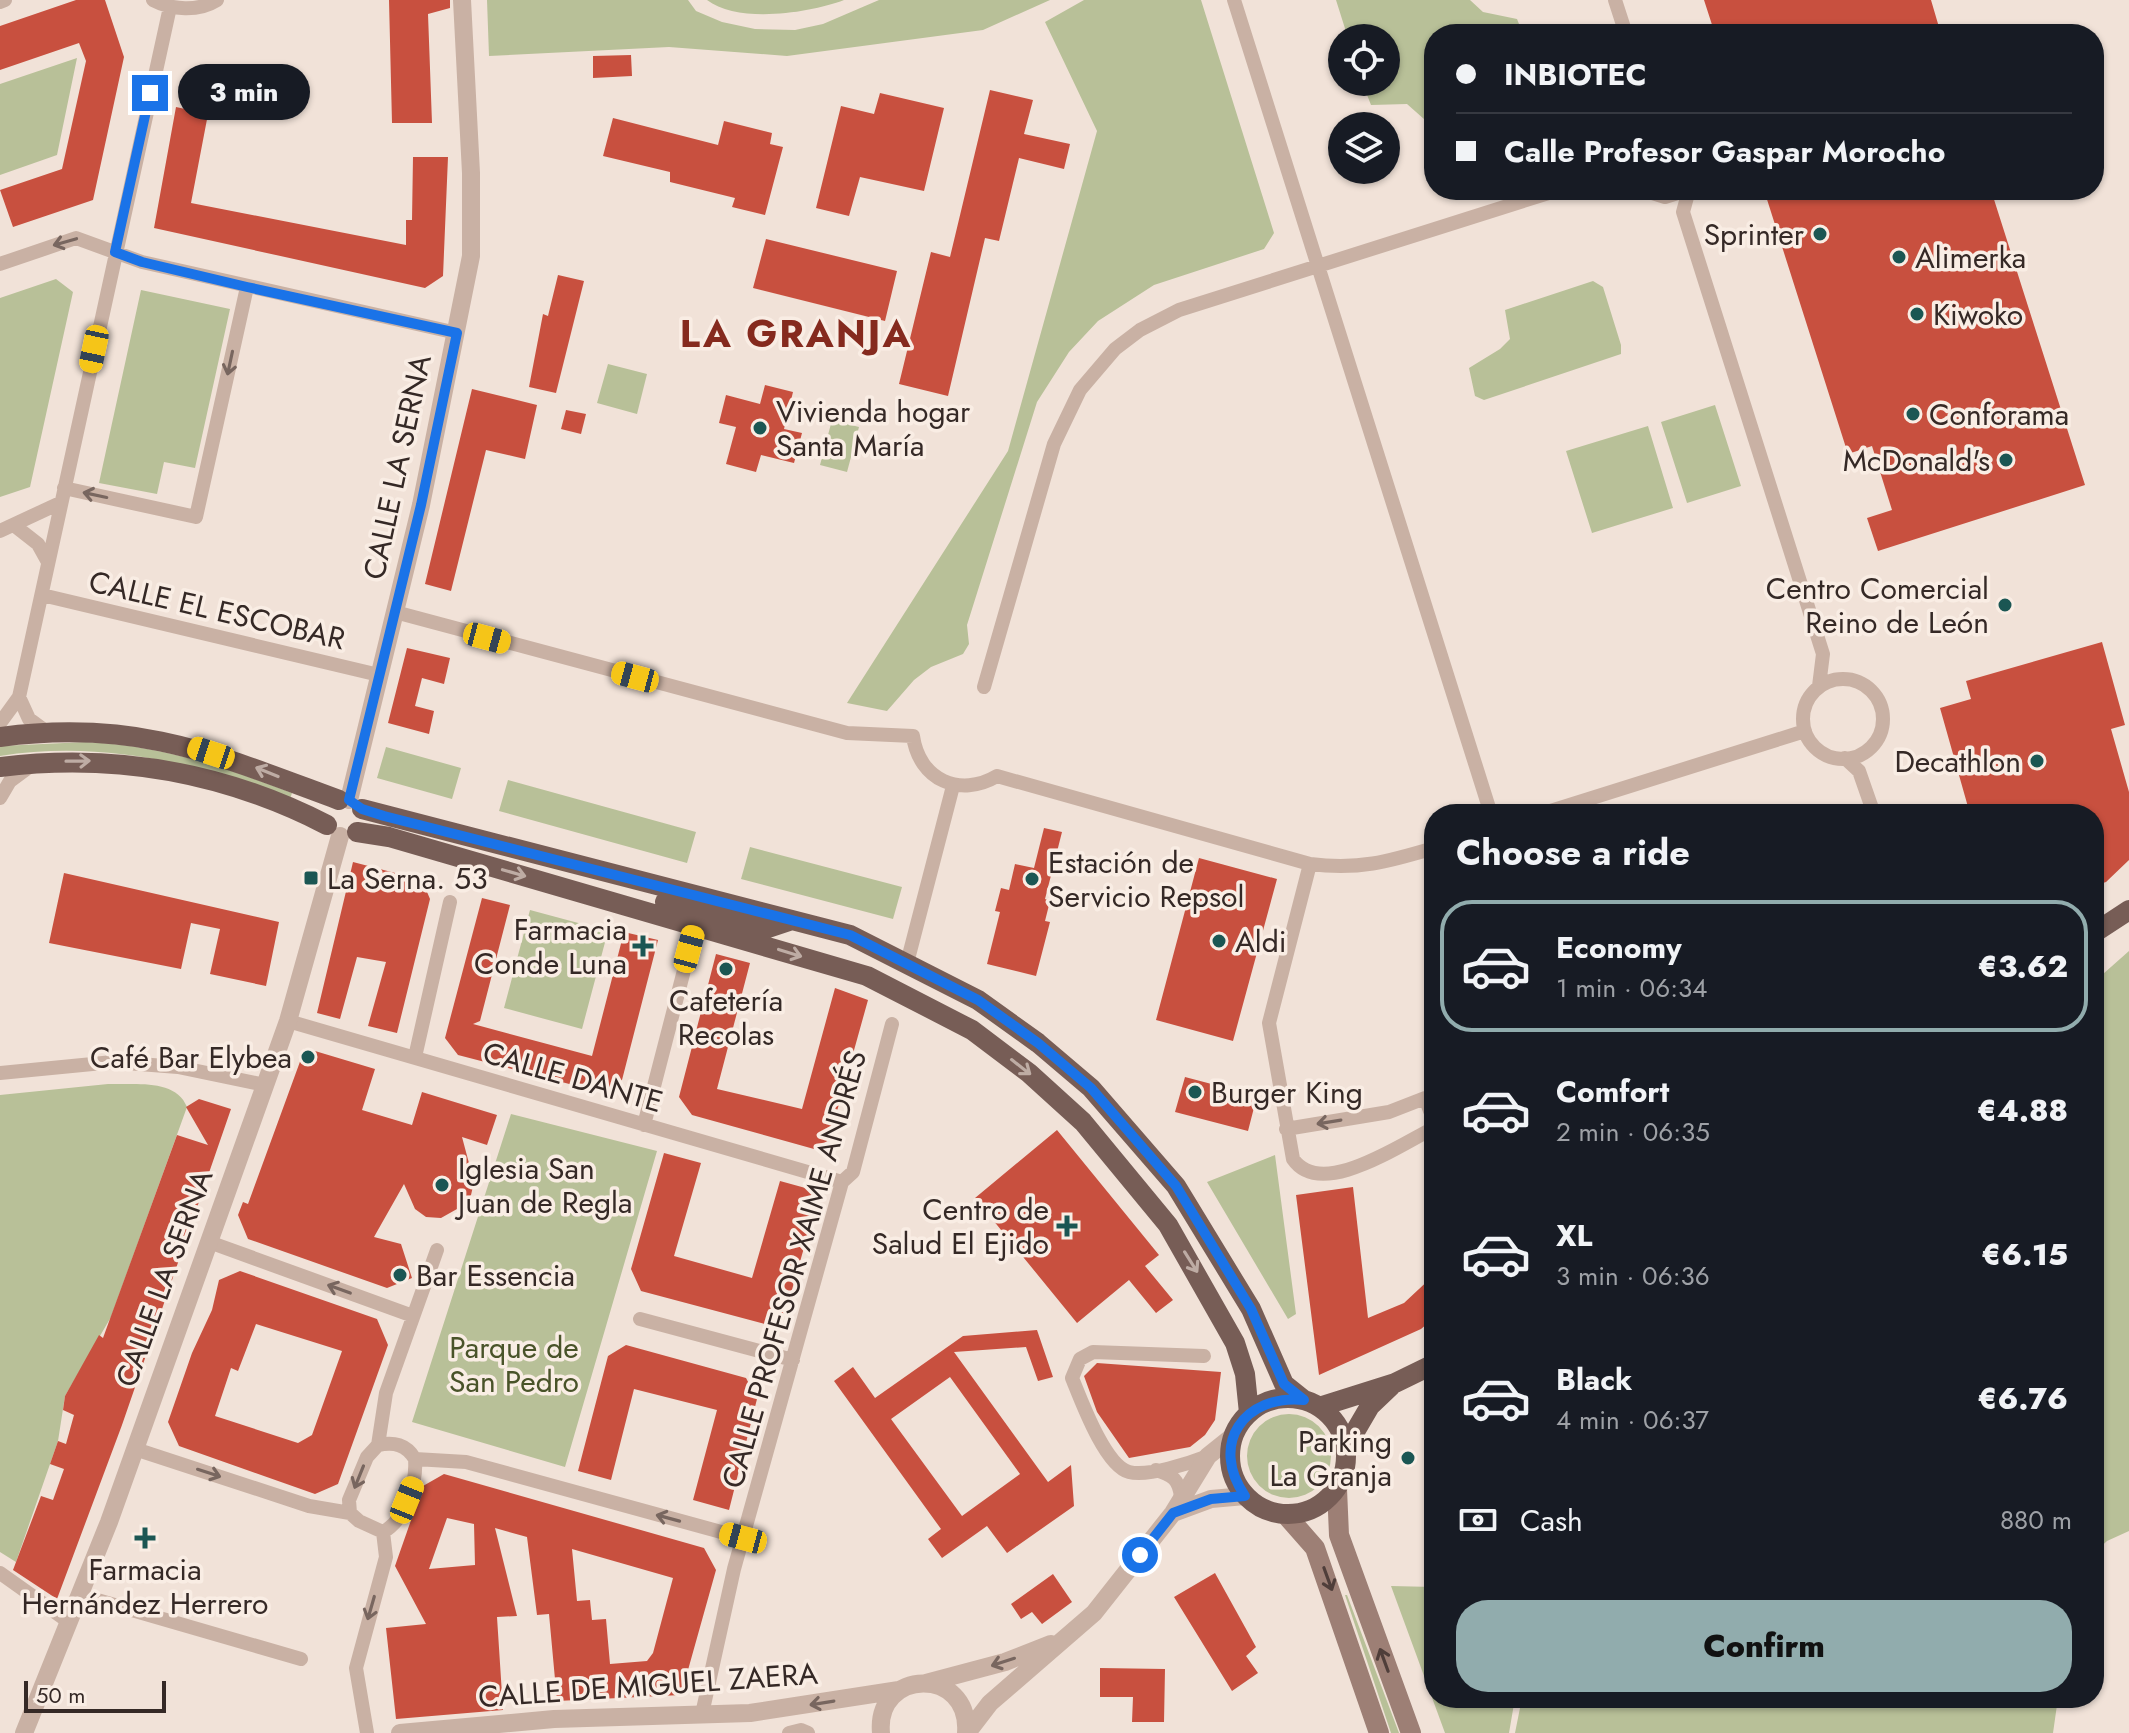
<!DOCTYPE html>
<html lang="en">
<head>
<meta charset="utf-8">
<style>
	:root { --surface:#171b24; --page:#20242c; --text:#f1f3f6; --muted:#9ea1a6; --line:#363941; --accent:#91acad }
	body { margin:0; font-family:Jost,sans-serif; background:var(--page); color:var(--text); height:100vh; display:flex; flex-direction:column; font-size:30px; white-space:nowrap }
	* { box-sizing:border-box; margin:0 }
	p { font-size:26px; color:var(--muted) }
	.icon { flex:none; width:44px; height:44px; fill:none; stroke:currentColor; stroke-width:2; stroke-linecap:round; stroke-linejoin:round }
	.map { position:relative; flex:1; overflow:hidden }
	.details { position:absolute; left:1424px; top:804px; width:680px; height:904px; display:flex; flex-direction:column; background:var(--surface); border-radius:32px; box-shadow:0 2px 6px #0004 }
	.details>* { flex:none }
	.guide { position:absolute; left:1424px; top:24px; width:680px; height:176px; border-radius:32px; box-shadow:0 2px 6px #0004; display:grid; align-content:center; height:176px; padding:0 32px; background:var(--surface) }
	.controls { position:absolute; left:1328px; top:24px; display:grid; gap:16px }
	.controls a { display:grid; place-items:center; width:72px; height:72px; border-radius:50%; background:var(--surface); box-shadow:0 2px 6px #0004; font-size:40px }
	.scale { position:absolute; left:24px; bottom:20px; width:142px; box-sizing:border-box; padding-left:8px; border:4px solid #352926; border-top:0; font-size:22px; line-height:28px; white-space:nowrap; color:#352926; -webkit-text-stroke:6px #f9ede4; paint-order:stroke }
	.end { position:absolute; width:36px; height:36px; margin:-18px; border:10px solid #1a73e8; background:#fff; box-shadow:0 0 0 4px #fff }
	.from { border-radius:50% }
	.bubble { position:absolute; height:56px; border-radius:28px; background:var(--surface); box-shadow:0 2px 6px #0004; font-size:26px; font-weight:800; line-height:56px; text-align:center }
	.car { position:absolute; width:24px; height:48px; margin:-24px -12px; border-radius:10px; box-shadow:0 0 6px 2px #0007; background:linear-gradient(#f5c518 24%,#345 0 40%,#f5c518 0 76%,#345 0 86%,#f5c518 0) }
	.guide b { display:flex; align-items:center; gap:28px; height:76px; font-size:30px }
	.guide b+b { border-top:2px solid var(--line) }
	.guide i { width:20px; height:20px; background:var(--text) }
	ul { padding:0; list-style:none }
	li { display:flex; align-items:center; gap:24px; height:132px; margin:0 16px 12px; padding:0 16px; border:4px solid transparent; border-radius:32px }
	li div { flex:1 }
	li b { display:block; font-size:30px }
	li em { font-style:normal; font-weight:800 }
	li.active { border-color:var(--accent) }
	li>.icon { width:72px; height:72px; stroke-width:1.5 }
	h2 { padding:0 32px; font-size:36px; line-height:96px }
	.pay { display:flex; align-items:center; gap:20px; height:88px; padding:0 32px; font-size:30px }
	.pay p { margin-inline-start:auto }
	.cta { display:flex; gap:16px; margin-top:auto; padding:16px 32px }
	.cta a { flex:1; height:92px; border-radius:32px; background:var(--accent); color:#111; font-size:32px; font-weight:800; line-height:92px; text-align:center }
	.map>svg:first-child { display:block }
</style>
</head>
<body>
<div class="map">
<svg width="2129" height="1733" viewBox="0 0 2129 1733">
	<rect width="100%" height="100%" fill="#f1e2d8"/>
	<path fill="#b8c098" d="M487 0H688L696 11 722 22 755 29 795 30 823 24 879 0H1050L983 30 787 56 669 47 489 56Z
		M707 0H844C810 13 738 24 707 0Z
		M1084 0H1201L1274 233 1264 249 1154 285 1098 321 1069 352 1037 402 967 625 969 644 963 654 931 667 914 680 887 711 847 703 1008 451 1097 131 1045 22Z
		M1336 0H1470L1483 12 1517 19 1523 34H1434L1433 127 1407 104 1371 105 1362 82H1386V38H1348Z
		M77 58 57 155 0 175V84Z
		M56 279 73 292 30 487 0 497V298Z
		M1593 281 1603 287 1621 345V354L1484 400 1475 396 1469 368 1500 349 1510 339 1505 310Z
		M141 290 230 309 195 468 164 462 157 494 99 483Z
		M608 364 647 374 637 414 597 403Z
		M1715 405 1741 486 1687 503 1661 422Z
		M832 420 859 427 847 472 820 465Z
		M1648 426 1673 508 1592 533 1566 451Z
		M86 742C159 745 225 767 292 793L290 799C195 763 102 740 0 756V746Z
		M386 747 461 768 452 799 377 778Z
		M508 780 696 832 687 863 499 811Z
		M750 847 902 887 893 919 741 879Z
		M530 910 608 931 582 1029 504 1008Z
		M2129 951V1531L2107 1541 2094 1553V982Z
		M108 1084C133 1085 176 1078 187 1107L111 1317 65 1396 58 1441 16 1562 0 1552V1095Z
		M511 1114 657 1151 565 1467 412 1422Z
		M1275 1155 1296 1314 1288 1319 1207 1182Z
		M1247 1456a42 42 0 1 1 84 0a42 42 0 1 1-84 0Z
		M1391 1586 1434 1587V1698H1515L1509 1733H1445Z
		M1345 1595H1347L1399 1733H1391Z
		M1522 1698H2058L2053 1733H1515Z"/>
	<path fill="#c8503f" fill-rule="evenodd" d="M76 0H105L124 57 93 200 13 227 0 190 62 169 86 61 79 43 0 70V26Z
		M389 0H450V8L428 14 432 123H392Z
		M1704 0H1931L1941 34H1715Z
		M631 55 632 76 593 78V56Z
		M990 90 1033 100 1024 134 1070 144 1064 169 1019 158 999 241 985 238 948 396 899 384 931 252 950 257Z
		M880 93 944 108 924 191 860 177 849 216 816 208 841 106 874 114Z
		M176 107 208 114 191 203 406 245V220H412L413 157H448L443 276 425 288 154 228Z
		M613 118 718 145 724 121 772 133 770 144 783 147 765 215 732 207 735 198 670 182V172L603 156Z
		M1764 190H1991L2085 485 1878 551 1867 518 1892 510 1872 446 1848 454Z
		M766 239 897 271 885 321 753 288Z
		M558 275 584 281 556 393 529 387 543 314 548 316Z
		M765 385 793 392 784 429 802 433 794 463 761 455 756 472 726 464 736 427 719 423 726 395 760 404Z
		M472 389 537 405 525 459 486 450 451 591 425 584Z
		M566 410 586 414 581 434 561 429Z
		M2102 642 2125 725 2111 729 2129 792V860L2106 882 2094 886V814H1970L1940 708 1971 699 1966 681Z
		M407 648 450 658 444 684 422 678 415 706 434 711 429 734 388 723Z
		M1044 828 1062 832 1045 899 1050 901 1045 921 1050 922 1036 976 987 964 1000 912 995 911 1001 888 1009 890 1015 864 1034 868Z
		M1199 858 1277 879 1233 1041 1156 1020Z
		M353 862 422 880 430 899 397 1033 368 1026 386 962 357 957 340 1019 317 1013Z
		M64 873 279 922 266 986 210 974 220 929 191 923 181 969 49 943Z
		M482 898 510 905 480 1021 473 1024 592 1056 624 932 658 940 622 1080 600 1092 458 1055 445 1038Z
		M716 954 750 963 717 1089 802 1109 835 988 868 1000 829 1140 814 1149 692 1115 679 1097Z
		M305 1048 375 1069 362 1110 412 1125 422 1092 497 1115 487 1145 462 1137 474 1182 471 1195 457 1209 441 1218 426 1217 415 1209 404 1184 374 1237 401 1244 412 1278 387 1288 248 1239 238 1215 243 1202 248 1204Z
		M1185 1077 1257 1096 1248 1131 1175 1112Z
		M199 1099 231 1109 122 1425 57 1599 13 1570 41 1496 53 1500 64 1469 50 1464 58 1441 66 1444 74 1415 63 1410 65 1396 99 1335 103 1338 177 1135 208 1145 186 1107Z
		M1057 1130 1159 1255 1145 1266 1173 1300 1156 1313 1129 1280 1077 1323 975 1198Z
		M664 1153 701 1163 674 1256 752 1278 780 1181 820 1192 785 1314 765 1324 641 1291 631 1269Z
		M1353 1187 1368 1318 1404 1303 1434 1275V1318L1421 1329 1319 1375 1296 1195Z
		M240 1271 377 1319 388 1345 338 1484 315 1494 179 1446 168 1422 192 1353 212 1310 219 1280ZM256 1324 342 1351 312 1435 298 1443 215 1416 231 1368 238 1371Z
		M1037 1330 1053 1377 1038 1381 1026 1347 954 1352 1048 1482 1071 1465 1074 1506 1007 1553 987 1526 942 1558 928 1539 941 1529 834 1381 853 1367 875 1398 963 1336ZM950 1377 1020 1474 962 1516 891 1419Z
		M626 1345 746 1378 757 1399 729 1510 693 1500 717 1410 634 1389 611 1480 578 1471 608 1356Z
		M1097 1363 1221 1372 1215 1420 1205 1435 1190 1447 1129 1458 1097 1412 1084 1376Z
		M444 1474 704 1548 716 1570 681 1695 557 1701 549 1614 537 1615 527 1537 495 1528 517 1616 497 1617 503 1710 396 1719 386 1628 426 1624 395 1566 423 1486ZM447 1518 474 1524 475 1565 429 1569ZM572 1549 673 1578 653 1653 647 1661 610 1664 606 1619 592 1620 590 1600 577 1601Z
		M1215 1573 1256 1647 1246 1656 1258 1673 1232 1691 1174 1597Z
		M1053 1574 1072 1602 1042 1624 1032 1612 1021 1619 1011 1604Z
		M1100 1668 1165 1669 1164 1722H1132L1133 1697H1100Z"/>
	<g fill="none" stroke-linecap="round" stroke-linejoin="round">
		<path stroke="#c9b1a4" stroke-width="14" d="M153 0C172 10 198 12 217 0
			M1234 0 1491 814
			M1615 0 1626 34
			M0 2 5 0
			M1643 190 1665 197 1687 190
			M1689 190 1683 212 1823 654 1819 686
			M0 264 76 238 142 262 457 333
			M64 488 196 517 247 287
			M15 526 38 544 48 562
			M0 531 60 503
			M42 595 379 675
			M395 612 847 733 913 736C919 780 960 798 997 776L1310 864C1359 870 1387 862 1434 848
			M1803 719a40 40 0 1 1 80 0a40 40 0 1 1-80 0Z
			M984 687 1054 444 1080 390 1115 349 1140 330 1179 310 1558 190
			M19 697 29 719 48 733
			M0 723 19 697 170 7
			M1845 758 1859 771 1874 814
			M0 798 10 781 33 764
			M1541 814 1805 731
			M1310 864 1269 1023 1293 1159C1321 1200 1401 1144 1434 1128
			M907 963 953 786
			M288 1021 842 1182
			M415 1057 450 902
			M0 1073 113 1062 178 1067 265 1085
			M644 1125 697 920
			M1286 1129 1389 1112 1425 1098 1434 1121
			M209 1242 413 1316
			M640 1319 793 1360
			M1204 1356 1093 1352 1080 1359 1072 1378C1081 1400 1105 1466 1129 1472 1148 1477 1190 1463 1208 1456
			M378 1445C394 1442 406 1444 415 1459L466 1462 743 1538
			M135 1449 309 1506 350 1513 359 1521 383 1532
			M1156 1470C1173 1475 1179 1480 1181 1497
			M350 1513 349 1500 367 1457 378 1445 386 1393 437 1250
			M383 1532C405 1520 417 1483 415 1459
			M0 1573 69 1622
			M80 1595 301 1659
			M702 1714 734 1569 842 1182 853 1172 892 1024
			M367 1733 356 1668 386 1557 383 1532
			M789 1733 801 1730 808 1733"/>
		<path stroke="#c9b1a4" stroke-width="18" d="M349 800 421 505 471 256V173L462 0
			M1173 1513 1211 1499 1245 1496
			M926 1683 1005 1662 1051 1644
			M24 1733 109 1522 288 1021 340 836
			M400 1733 554 1719 750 1713 899 1690
			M881 1733C875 1668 971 1666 966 1733
			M967 1733 990 1703 1094 1613 1173 1513 1208 1456 1233 1436"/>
		<path stroke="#9d7f75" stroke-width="20" d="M1337 1489 1339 1535 1411 1733
			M1286 1515 1315 1548 1379 1733"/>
		<path stroke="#775d56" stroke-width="20" d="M0 737C138 719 214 754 339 800
			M0 767C114 753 224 772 327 825
			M362 809 850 935 978 1000 1038 1043 1091 1088 1176 1186 1251 1309 1284 1384 1304 1400
			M357 832 389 837 867 976 972 1030 1029 1073 1083 1122 1168 1225 1235 1343 1245 1374 1249 1413
			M665 902 765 929 792 920
			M2094 933 2129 910
			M1230 1456a58 58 0 1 1 116 0a58 58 0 1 1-116 0Z
			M1319 1407 1395 1383 1434 1364
			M1346 1447 1370 1406 1391 1386"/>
	</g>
	<defs><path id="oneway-shaft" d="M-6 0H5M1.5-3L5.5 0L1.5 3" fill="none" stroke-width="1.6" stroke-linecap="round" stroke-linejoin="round" transform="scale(2)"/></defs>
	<g stroke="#78665f">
		<use href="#oneway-shaft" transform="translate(65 242) rotate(164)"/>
		<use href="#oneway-shaft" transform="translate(230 363) rotate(102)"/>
		<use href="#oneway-shaft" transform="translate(95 495) rotate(-168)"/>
		<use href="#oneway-shaft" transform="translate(1329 1122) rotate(171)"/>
		<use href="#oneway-shaft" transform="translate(339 1289) rotate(-160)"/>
		<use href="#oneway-shaft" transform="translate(209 1473) rotate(18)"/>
		<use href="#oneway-shaft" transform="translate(359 1477) rotate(112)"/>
		<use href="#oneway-shaft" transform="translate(668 1518) rotate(-165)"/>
		<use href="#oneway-shaft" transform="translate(371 1608) rotate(106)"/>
		<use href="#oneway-shaft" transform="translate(1003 1662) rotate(162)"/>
		<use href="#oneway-shaft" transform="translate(822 1703) rotate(171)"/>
	</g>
	<g stroke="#beaca4">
		<use href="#oneway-shaft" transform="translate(78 761) rotate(-1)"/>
		<use href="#oneway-shaft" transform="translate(267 772) rotate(-158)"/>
		<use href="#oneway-shaft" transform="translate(514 873) rotate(16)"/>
		<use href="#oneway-shaft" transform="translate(790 953) rotate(17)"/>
		<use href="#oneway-shaft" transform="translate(1021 1067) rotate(38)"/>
		<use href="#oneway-shaft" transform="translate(1191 1262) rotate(58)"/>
	</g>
	<g stroke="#4f3e3a">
		<use href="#oneway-shaft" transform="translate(1328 1579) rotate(70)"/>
		<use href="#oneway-shaft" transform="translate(1384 1660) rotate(-110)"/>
	</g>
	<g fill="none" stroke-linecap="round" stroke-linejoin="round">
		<path stroke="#1a73e8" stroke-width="10" d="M150 93 115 252 142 262 247 287 457 333 421 505 349 800 362 809 384 816 850 935 978 1000 1038 1043 1091 1088 1176 1186 1251 1309 1284 1384 1304 1400C1244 1394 1209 1444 1245 1496L1211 1499 1173 1513 1140 1555"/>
	</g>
	<g fill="#1b5653" stroke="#f9ede4" stroke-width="3">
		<circle cx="1820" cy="234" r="8"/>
		<circle cx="1899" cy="257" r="8"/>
		<circle cx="1917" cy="314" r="8"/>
		<circle cx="1913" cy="414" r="8"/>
		<circle cx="760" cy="428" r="8"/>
		<circle cx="2006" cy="460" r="8"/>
		<circle cx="2005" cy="605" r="8"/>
		<circle cx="2037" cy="761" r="8"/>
		<rect x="303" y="870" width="16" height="16" rx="4"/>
		<circle cx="1032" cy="879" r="8"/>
		<circle cx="1219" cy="941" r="8"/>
		<path d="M639 934h8v8h8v8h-8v8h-8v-8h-8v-8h8z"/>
		<circle cx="726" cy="969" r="8"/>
		<circle cx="308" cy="1057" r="8"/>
		<circle cx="1195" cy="1092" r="8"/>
		<circle cx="442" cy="1185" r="8"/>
		<path d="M1063 1214h8v8h8v8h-8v8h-8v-8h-8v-8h8z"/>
		<circle cx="400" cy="1275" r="8"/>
		<circle cx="1408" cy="1458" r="8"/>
		<path d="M141 1526h8v8h8v8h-8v8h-8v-8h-8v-8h8z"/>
	</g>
	<g text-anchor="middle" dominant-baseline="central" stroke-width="7" stroke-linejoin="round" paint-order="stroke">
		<g font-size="30" fill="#352926" stroke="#f9ede4" text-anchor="start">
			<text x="1804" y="234" text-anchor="end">Sprinter</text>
			<text x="1915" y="257">Alimerka</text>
			<text x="1933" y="314">Kiwoko</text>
			<text x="776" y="411">Vivienda hogar<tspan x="776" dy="34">Santa María</tspan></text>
			<text x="1929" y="414">Conforama</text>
			<text x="1990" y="460" text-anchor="end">McDonald's</text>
			<text x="1989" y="588" text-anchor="end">Centro Comercial<tspan x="1989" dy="34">Reino de León</tspan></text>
			<text x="2021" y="761" text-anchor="end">Decathlon</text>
			<text x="1048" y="862">Estación de<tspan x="1048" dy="34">Servicio Repsol</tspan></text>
			<text x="327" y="878">La Serna. 53</text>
			<text x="627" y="929" text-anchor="end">Farmacia<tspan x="627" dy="34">Conde Luna</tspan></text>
			<text x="1235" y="941">Aldi</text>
			<text x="726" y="1000" text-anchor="middle">Cafetería<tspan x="726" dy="34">Recolas</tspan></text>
			<text x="292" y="1057" text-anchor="end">Café Bar Elybea</text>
			<text x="1211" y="1092">Burger King</text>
			<text x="458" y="1168">Iglesia San<tspan x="458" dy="34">Juan de Regla</tspan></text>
			<text x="1049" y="1209" text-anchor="end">Centro de<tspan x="1049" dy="34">Salud El Ejido</tspan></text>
			<text x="416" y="1275">Bar Essencia</text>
			<text x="1392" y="1441" text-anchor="end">Parking<tspan x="1392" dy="34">La Granja</tspan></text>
			<text x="145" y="1569" text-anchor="middle">Farmacia<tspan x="145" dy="34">Hernández Herrero</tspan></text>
		</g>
		<g font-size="30" fill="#352926" stroke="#f9ede4">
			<text transform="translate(397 467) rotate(-78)">CALLE LA SERNA</text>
			<text transform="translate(217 610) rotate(13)">CALLE EL ESCOBAR</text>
			<text transform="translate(573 1077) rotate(16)">CALLE DANTE</text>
			<text transform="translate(794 1269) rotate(-74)">CALLE PROFESOR XAIME ANDRÉS</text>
			<text transform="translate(164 1278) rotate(-70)">CALLE LA SERNA</text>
			<text transform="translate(648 1685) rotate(-4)">CALLE DE MIGUEL ZAERA</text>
		</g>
		<g font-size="30" fill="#495329" stroke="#f9ede4">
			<text x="514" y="1347">Parque de<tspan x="514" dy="34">San Pedro</tspan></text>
		</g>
		<g font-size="38" font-weight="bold" letter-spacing="2" fill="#852a1e" stroke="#f9ede4">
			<text x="796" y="333">LA GRANJA</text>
		</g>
	</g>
</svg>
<div class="controls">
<a><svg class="icon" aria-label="locate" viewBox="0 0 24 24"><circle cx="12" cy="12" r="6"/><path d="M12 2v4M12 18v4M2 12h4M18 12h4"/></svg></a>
<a><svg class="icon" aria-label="layers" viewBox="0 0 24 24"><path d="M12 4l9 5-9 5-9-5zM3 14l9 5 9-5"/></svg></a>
</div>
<div class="scale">50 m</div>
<i class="end from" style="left:1140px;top:1555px"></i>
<i class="end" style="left:150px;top:93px"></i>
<div class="bubble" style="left:178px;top:64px;width:132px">3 min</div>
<i class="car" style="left:94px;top:349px;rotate:192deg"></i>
<i class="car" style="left:487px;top:638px;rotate:105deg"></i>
<i class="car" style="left:635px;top:677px;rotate:285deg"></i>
<i class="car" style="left:211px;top:753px;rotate:288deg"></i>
<i class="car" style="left:689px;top:949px;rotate:15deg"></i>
<i class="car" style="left:407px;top:1500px;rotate:22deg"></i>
<i class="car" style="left:743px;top:1538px;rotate:285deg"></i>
<div class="guide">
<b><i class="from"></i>INBIOTEC</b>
<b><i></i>Calle Profesor Gaspar Morocho</b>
</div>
<section class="details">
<h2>Choose a ride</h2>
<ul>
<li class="active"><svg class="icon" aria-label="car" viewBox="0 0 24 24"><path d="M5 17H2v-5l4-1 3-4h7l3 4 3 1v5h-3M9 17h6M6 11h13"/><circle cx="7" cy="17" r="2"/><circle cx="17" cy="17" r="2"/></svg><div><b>Economy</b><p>1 min · 06:34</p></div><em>€3.62</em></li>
<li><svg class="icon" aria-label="car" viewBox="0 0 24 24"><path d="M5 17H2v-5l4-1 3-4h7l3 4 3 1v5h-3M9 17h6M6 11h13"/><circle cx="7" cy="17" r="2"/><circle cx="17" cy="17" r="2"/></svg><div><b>Comfort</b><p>2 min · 06:35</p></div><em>€4.88</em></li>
<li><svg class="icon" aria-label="car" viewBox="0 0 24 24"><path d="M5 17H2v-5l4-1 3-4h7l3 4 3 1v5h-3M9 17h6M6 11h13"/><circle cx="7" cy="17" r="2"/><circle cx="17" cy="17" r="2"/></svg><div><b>XL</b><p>3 min · 06:36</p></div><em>€6.15</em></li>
<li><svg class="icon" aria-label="car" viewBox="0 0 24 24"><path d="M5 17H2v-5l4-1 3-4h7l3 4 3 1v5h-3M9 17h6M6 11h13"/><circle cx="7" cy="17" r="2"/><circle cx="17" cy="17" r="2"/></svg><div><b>Black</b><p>4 min · 06:37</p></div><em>€6.76</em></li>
</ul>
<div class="pay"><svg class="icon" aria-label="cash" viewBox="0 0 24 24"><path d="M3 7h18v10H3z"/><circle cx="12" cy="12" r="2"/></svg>Cash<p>880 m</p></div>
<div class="cta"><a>Confirm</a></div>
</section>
</div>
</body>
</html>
